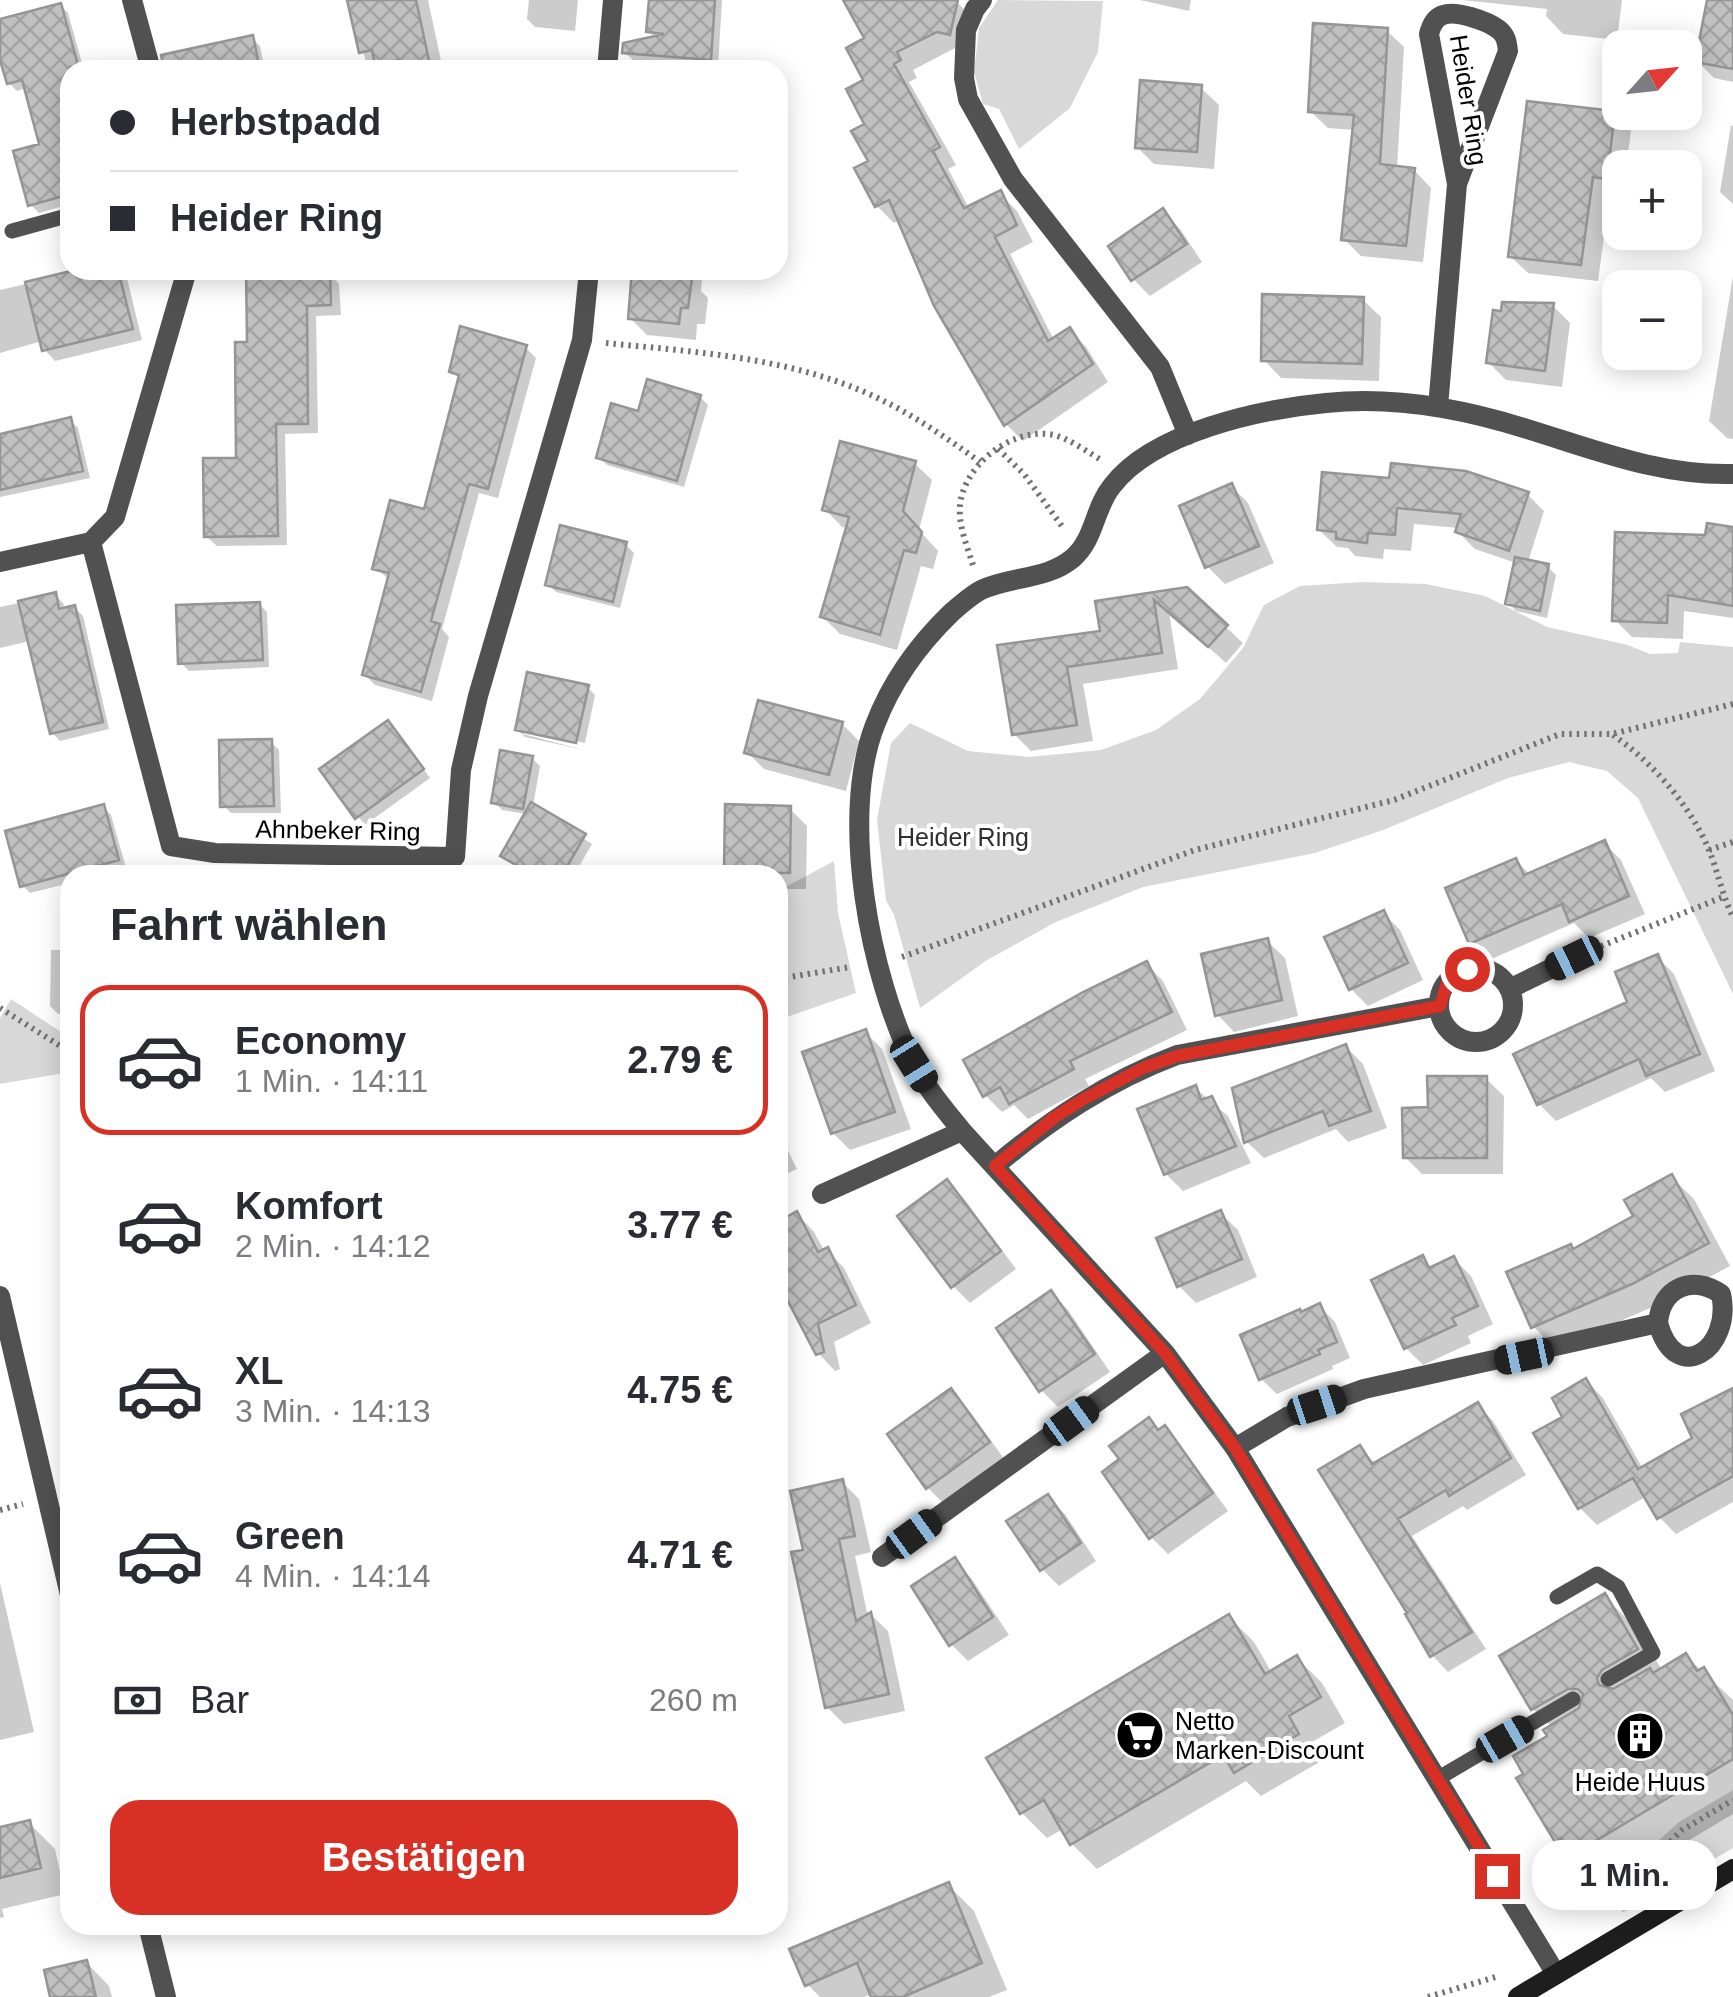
<!DOCTYPE html>
<html lang="de">
<head>
<meta charset="utf-8">
<style>
	:root { --surface:#fff; --page:#f2f2f3; --text:#2b2b33; --muted:#7c7c81; --line:#e1e1e2; --accent:#d93025 }
	body { margin:0; font-family:Helvetica,sans-serif; background:var(--page); color:var(--text); height:100vh; display:flex; flex-direction:column; font-size:38px; white-space:nowrap }
	* { box-sizing:border-box; margin:0 }
	p { font-size:32px; color:var(--muted) }
	.icon { flex:none; width:55px; height:55px; fill:none; stroke:currentColor; stroke-width:2; stroke-linecap:round; stroke-linejoin:round }
	.map { position:relative; flex:1; overflow:hidden }
	.details { position:absolute; left:60px; top:865px; width:728px; height:1070px; display:flex; flex-direction:column; background:var(--surface); border-radius:30px; box-shadow:0 5px 25px #0003 }
	.details>* { flex:none }
	.guide { position:absolute; left:60px; top:60px; width:728px; height:220px; border-radius:30px; box-shadow:0 5px 25px #0003; display:grid; align-content:center; height:220px; padding:0 50px; background:var(--surface) }
	.needle { width:65px; rotate:63deg }
	.controls { position:absolute; left:1602px; top:30px; display:grid; gap:20px }
	.controls a { display:grid; place-items:center; width:100px; height:100px; border-radius:20px; background:var(--surface); box-shadow:0 5px 25px #0003; font-size:50px }
	.end { position:absolute; width:45px; height:45px; margin:-22px; border:12px solid #d93025; background:#fff; box-shadow:0 0 0 5px #fff }
	.from { border-radius:50% }
	.bubble { position:absolute; height:70px; border-radius:30px; background:var(--surface); box-shadow:0 5px 25px #0003; font-size:32px; font-weight:800; line-height:70px; text-align:center }
	.car { position:absolute; width:30px; height:60px; margin:-30px -15px; border-radius:12px; box-shadow:0 0 8px 2px #0007; background:linear-gradient(#222 24%,#8ab4d8 0 40%,#222 0 76%,#8ab4d8 0 86%,#222 0) }
	.guide b { display:flex; align-items:center; gap:35px; height:95px; font-size:38px }
	.guide b+b { border-top:2px solid var(--line) }
	.guide i { width:25px; height:25px; background:var(--text) }
	ul { padding:0; list-style:none }
	li { display:flex; align-items:center; gap:30px; height:150px; margin:0 20px 15px; padding:0 30px; border:5px solid transparent; border-radius:30px }
	li div { flex:1 }
	li b { display:block; font-size:38px }
	li em { font-style:normal; font-weight:800 }
	li.selected { border-color:var(--accent) }
	li>.icon { width:90px; height:90px; stroke-width:1.5 }
	h2 { padding:0 50px; font-size:45px; line-height:120px }
	.pay { display:flex; align-items:center; gap:25px; height:110px; padding:0 50px; font-size:38px }
	.pay p { margin-inline-start:auto }
	.primary-button { display:flex; gap:20px; margin-top:auto; padding:20px 50px }
	.primary-button a { flex:1; height:115px; border-radius:30px; background:var(--accent); color:#fff; font-size:40px; font-weight:800; line-height:115px; text-align:center }
	.map>svg:first-child { display:block }
</style>
</head>
<body>
<div class="map">
<svg width="1733" height="1997" viewBox="0 0 1733 1997">
	<defs>
		<pattern id="building-cross-hatch" width="8" height="8" patternUnits="userSpaceOnUse" patternTransform="scale(2.5)"><rect width="8" height="8" fill="#c0c0c0"/><path d="M0 0l8 8M0 8l8-8" fill="none" stroke="#a3a3a3"/></pattern>
	</defs>
	<rect width="100%" height="100%" fill="#fff"/>
	<path fill="#d8d8d8" d="M998 0 1103 1 1098 52 1070 108 1019 149 999 109 983 104 974 72 979 28Z
		M1363 582 1425 584 1485 596 1547 627 1628 645 1650 654 1678 653 1680 642 1733 647V994L1638 798 1607 771 1569 762 1508 778 1383 830 1315 853 1143 887 1056 922 987 960 920 1008 894 915 886 900 877 820 891 743 910 723 968 751 1029 757 1101 750 1156 730 1200 699 1243 648 1264 605 1300 586Z
		M834 861 838 913 856 993 778 1020V891Z
		M11 999 70 1038V1072L0 1084V1018Z
		M1733 1790V1848L1622 1913 1623 1881 1646 1852 1679 1822Z"/>
	<path fill="#0003" d="M350 0H428L443 70H368Z
		M529 0H578L575 31 535 27 527 19Z
		M651 0H722L718 67 633 60 625 53 656 38 649 31Z
		M852 0H954L974 18 967 51 955 48 913 70 917 78 909 82 956 165 948 169 969 208 1000 194 1017 211 1033 242 1010 254 1054 340 1069 330 1086 347 1108 382 1023 441 1006 424 900 220 894 223 877 206 868 125 867 40Z
		M1140 0H1191L1189 11Z
		M1462 0H1622L1617 40 1563 34 1546 16 1547 9Z
		M1709 0H1733V82L1714 78 1697 61Z
		M60 5 68 13 84 70H70V204L39 213 31 205 42 145 26 88 17 91 9 83 0 50V21Z
		M1386 30 1404 47 1397 169 1414 170 1431 188 1423 262 1361 256 1344 239 1355 130 1328 128 1310 111Z
		M252 38 260 46 265 70H209Z
		M542 65 547 70H521Z
		M1201 88 1219 105 1214 169 1154 164 1137 147Z
		M1613 113 1631 131 1626 168H1620V194L1610 193 1598 281 1528 273 1510 256Z
		M1731 125 1733 126V204L1720 192Z
		M1163 212 1180 229 1202 262 1150 296 1133 279Z
		M86 270H122L126 274 142 340 55 361 44 349 42 341 0 353V290Z
		M248 270H315L329 273 339 284 341 315 316 316 318 433 285 434 287 545 217 546 206 536 239 460 250 345Z
		M635 270H703L701 291 708 298 705 324H697L696 340 647 335 630 318Z
		M1733 276V439L1727 438 1709 421Z
		M1363 300 1381 317 1379 381 1281 378 1264 360Z
		M1553 306 1570 323 1562 387 1506 380 1488 362Z
		M525 347 536 358 498 498 479 493 442 629 449 637 432 701 375 685 364 674 390 580 375 568 426 513 460 380 452 371Z
		M700 397 708 405 684 487 607 465 599 457 639 414Z
		M70 420 78 428 90 478 0 497V436Z
		M914 463 932 480 919 530 938 551 933 569 921 566 897 650 840 634 823 617 848 528 842 527 825 509Z
		M1324 474 1527 494 1544 511 1528 562 1548 567 1556 575 1547 618 1516 611 1508 603 1516 563 1475 549 1458 532 1459 528 1414 524 1411 551 1384 549 1383 559 1355 556 1348 548 1337 547 1319 530Z
		M1231 486 1248 503 1274 563 1225 584 1208 567Z
		M1733 530V618L1684 611 1683 639 1632 637 1615 620 1707 537Z
		M626 545 634 553 620 608 556 592 548 584Z
		M1186 590 1243 643 1226 663 1169 612 1178 669 1083 684 1093 741 1031 751 1014 734 1000 647 1103 633 1098 603Z
		M55 595 63 603 65 610 75 608 83 616 109 729 60 741 52 733 30 641 0 648V607Z
		M259 604 267 612 269 667 189 671 181 663Z
		M587 687 595 695 585 743 523 729V734L584 750 525 737 517 729Z
		M842 724 859 741 846 791 764 769 747 752Z
		M395 731 430 778 365 825 323 770Z
		M271 742 279 750 281 813H231L223 805Z
		M532 758 540 766 533 806 592 844 574 875H532L503 855 526 814 502 810 494 802Z
		M103 807 111 815 126 868 99 875H70V883L30 893 22 885Z
		M790 809 807 826 806 889H778V875H731L727 870Z
		M1604 843 1621 860 1645 914 1589 938 1574 923 1489 960 1471 942 1516 860 1530 875Z
		M1383 913 1400 930 1423 980 1368 1006 1351 989Z
		M1267 941 1285 958 1298 1016 1234 1032 1217 1014Z
		M51 950H70V1014H58L50 1006Z
		M1657 957 1674 974 1715 1071 1665 1092 1651 1078 1556 1121 1539 1104 1631 1003Z
		M1146 964 1163 981 1187 1030 1085 1079 1089 1086 1028 1119 1014 1105 1002 1112 985 1095Z
		M865 1032 882 1049 911 1129 850 1150 833 1133Z
		M1346 1047 1363 1064 1387 1128 1348 1142 1336 1129 1264 1158 1246 1141Z
		M1486 1079 1504 1096 1503 1174H1422L1405 1157 1430 1110Z
		M1195 1088 1228 1116 1251 1163 1183 1191 1166 1174Z
		M778 1130 797 1169 778 1178Z
		M1671 1177 1694 1199 1730 1266 1655 1306 1555 1349 1533 1326 1574 1251 1636 1217Z
		M947 1182 964 1199 1016 1269 970 1303 953 1286Z
		M1220 1213 1238 1230 1257 1277 1196 1303 1179 1286Z
		M797 1214 814 1232 825 1252 827 1250 844 1268 871 1323 834 1342 840 1369 835 1371 818 1353 778 1277 786 1272 778 1255V1225Z
		M1422 1258 1433 1269 1454 1259 1471 1276 1493 1324 1468 1336 1471 1343 1423 1365 1406 1348Z
		M1051 1293 1068 1310 1110 1372 1058 1407 1041 1390Z
		M1319 1306 1335 1322 1350 1358 1332 1366 1333 1369 1277 1394 1261 1379 1302 1314Z
		M1586 1381 1603 1398 1643 1469 1696 1439 1733 1391V1502L1676 1534 1659 1517 1647 1496 1597 1525 1580 1508 1565 1418Z
		M951 1392 968 1409 1005 1460 945 1505 928 1488 891 1435Z
		M1477 1405 1493 1421 1526 1475 1467 1510 1463 1506 1412 1536 1486 1649 1448 1672 1432 1655 1360 1448 1377 1465Z
		M1149 1421 1160 1432 1164 1429 1181 1446 1228 1511 1168 1554 1151 1537 1123 1460Z
		M842 1482 859 1499 871 1552 855 1556 868 1617 871 1615 888 1631 905 1711 844 1724 827 1707 806 1552Z
		M1047 1497 1065 1514 1096 1561 1059 1586 1042 1569Z
		M954 1561 971 1578 1009 1635 968 1661 951 1644Z
		M0 1583 34 1732 0 1740Z
		M1604 1596 1639 1631 1662 1670 1686 1656 1733 1700V1814L1609 1888 1557 1840 1552 1727 1533 1709 1502 1657Z
		M1229 1617 1254 1642 1272 1673 1297 1658 1322 1683 1345 1723 1312 1742 1323 1760 1261 1796 1246 1781 1097 1869 1072 1844 1063 1829 1047 1838 1022 1813 990 1758Z
		M29 1823 55 1849 65 1894 2 1909 4 1917 0 1918V1829Z
		M948 1885 974 1911 1007 1990 989 1997H874L872 1994 864 1997H820L807 1984Z
		M87 1963 109 1986 112 1997H53Z"/>
	<path fill="url(#building-cross-hatch)" stroke="#959595" stroke-width="2.5" d="M347 0H416L431 70H400L399 60 375 65 372 50 359 53Z
		M649 0H715L711 60 622 53 623 43 664 34 646 32Z
		M843 0H958L950 35 937 32 897 52 901 60 894 64 940 147 933 151 964 208 1001 190 1017 225 995 237 1048 341 1070 327 1093 364 1004 426 934 306 889 200 875 207 854 168 868 161 851 131 864 124 846 89 863 80 846 48 864 38Z
		M1707 0H1733V69L1695 62Z
		M61 3 78 65 70 67V194L28 206 13 151 39 144 22 80 7 84 0 60V19Z
		M1313 23 1388 28 1380 164 1415 168 1406 246 1341 240 1354 115 1308 112Z
		M253 35 260 70H164L161 55Z
		M1140 80 1202 85 1197 152 1135 148Z
		M1527 101 1615 111 1607 179 1593 177 1581 265 1508 257Z
		M1163 208 1187 244 1131 281 1108 246Z
		M75 270H118L133 329 42 351 25 282Z
		M246 270H330L331 305 307 306 308 424H276L278 536 204 537 203 458H236L235 342H247Z
		M632 270H685L684 278H692L688 308H681L679 324 628 319Z
		M1262 294 1364 297 1362 364 1261 361Z
		M1502 302 1554 303 1545 371 1486 363 1493 310 1501 311Z
		M460 326 527 345 488 489 469 484 431 621 440 624 421 692 362 675 389 573 372 569 390 500 424 509 459 375 449 372Z
		M647 379 701 395 677 481 596 458 611 403 638 411Z
		M71 417 83 471 0 490V434Z
		M840 441 916 461 903 511 922 532 916 553 904 550 880 635 820 617 849 517 822 510Z
		M1391 463 1466 471 1529 492 1509 551 1455 532 1461 514 1397 508 1395 535 1368 533 1367 543 1336 539V532L1317 530 1322 472 1389 478Z
		M1232 483 1259 546 1205 568 1179 506Z
		M1707 523 1733 527V606L1668 595 1667 623 1612 621 1615 532 1705 535Z
		M560 525 627 542 613 602 545 585Z
		M1515 557 1549 564 1540 611 1505 604Z
		M1187 587 1228 625 1208 647 1154 600 1162 653 1067 667 1077 725 1012 735 997 645 1100 631 1095 601Z
		M56 592 59 609 75 605 103 722 50 734 18 601Z
		M260 602 263 660 178 664 176 605Z
		M527 672 589 685 576 743 515 730Z
		M758 700 843 722 829 775 744 753Z
		M388 720 424 769 355 819 319 769Z
		M272 739 274 806 220 807 219 740Z
		M500 750 533 756 523 809 491 803Z
		M531 802 586 834 562 875H534L500 856Z
		M104 804 119 860 20 887 5 831Z
		M725 804 791 806 790 873 724 872Z
		M1605 840 1629 896 1569 922 1562 904 1469 944 1445 888 1516 858 1524 875Z
		M1384 910 1408 963 1349 990 1324 937Z
		M1268 938 1282 1000 1215 1016 1201 954Z
		M1658 954 1700 1054 1646 1076 1639 1059 1537 1105 1513 1054 1627 1002 1615 972Z
		M1147 961 1172 1012 1070 1061 1074 1069 1009 1104 1000 1087 983 1097 963 1060 1083 992Z
		M866 1029 895 1112 831 1134 802 1052Z
		M1346 1044 1371 1111 1329 1126 1323 1111 1244 1143 1232 1088Z
		M1427 1076H1487V1158H1403L1402 1108 1428 1107Z
		M1196 1085 1201 1100 1212 1096 1236 1146 1164 1175 1137 1109Z
		M1672 1174 1709 1243 1632 1284 1531 1328 1506 1272 1571 1244 1573 1249 1633 1216 1624 1200Z
		M947 1179 1001 1251 951 1288 897 1216Z
		M1221 1210 1242 1259 1177 1287 1156 1238Z
		M797 1211 818 1252 828 1247 856 1305 818 1324 824 1352 816 1355 778 1282V1222Z
		M1423 1255 1429 1268 1454 1256 1478 1306 1452 1318 1456 1325 1404 1349 1371 1280Z
		M1051 1290 1095 1354 1039 1392 996 1328Z
		M1320 1303 1337 1342 1318 1350 1320 1354 1259 1380 1240 1335 1300 1309 1301 1312Z
		M1586 1378 1638 1469 1692 1438 1681 1414 1733 1388V1476L1657 1519 1633 1478 1578 1509 1533 1433 1562 1417 1552 1398Z
		M951 1388 990 1442 926 1489 887 1434Z
		M1478 1402 1511 1458 1449 1496 1446 1490 1398 1519 1472 1632 1430 1657 1405 1614 1407 1613 1318 1470 1360 1445 1372 1464Z
		M1149 1417 1158 1430 1165 1425 1213 1493 1149 1539 1102 1472 1119 1459 1109 1446Z
		M843 1479 855 1536 839 1539 856 1621 871 1612 889 1694 825 1708 791 1552 803 1550 790 1491Z
		M1048 1494 1081 1543 1040 1571 1006 1521Z
		M955 1557 993 1617 949 1646 911 1586Z
		M1605 1593 1638 1649 1602 1670 1597 1678 1599 1685 1613 1689 1650 1668 1653 1673 1686 1653 1697 1671 1704 1667 1733 1715V1759L1572 1855 1561 1838 1555 1842 1516 1778 1523 1774 1513 1756 1547 1736 1543 1730 1579 1708 1583 1694 1578 1689H1568L1531 1710 1499 1656Z
		M1229 1614 1265 1674 1297 1655 1321 1697 1289 1716 1299 1734 1234 1773 1223 1755 1070 1845 1044 1800 1020 1814 986 1758Z
		M30 1820 41 1868 0 1878V1827Z
		M949 1882 982 1963 903 1997H871L857 1963 805 1986 789 1949Z
		M87 1960 96 1997H50L44 1970Z"/>
	<g fill="none" stroke-linecap="round" stroke-linejoin="round">
		<path stroke="#737373" stroke-width="6" stroke-dasharray="2.5 5" stroke-linecap="butt" d="M606 343C695 352 786 357 869 394 909 412 944 436 980 462
			M998 449 1024 474 1064 529
			M973 565C966 543 955 518 962 495 972 459 1015 427 1054 435 1070 439 1089 453 1103 461
			M1613 735C1652 762 1690 805 1709 850 1718 872 1722 895 1733 917
			M1709 850 1733 842
			M1594 949 1723 897
			M902 957 1195 850 1394 800 1560 734H1612L1733 704
			M778 979 850 967
			M0 1008 70 1052
			M0 1510 23 1504
			M1610 1908 1633 1879 1682 1830 1733 1800
			M1428 1997 1499 1976"/>
		<path stroke="#515151" stroke-width="15" d="M12 231 70 215
			M1557 1597 1597 1574 1618 1587 1653 1653 1608 1679
			M1437 1779 1573 1699"/>
		<path stroke="#515151" stroke-width="20" d="M132 0 151 70
			M982 0 975 9 966 30 964 78 968 99 1013 179 1160 367 1188 435
			M607 70 613 0
			M1438 407 1457 184 1508 51C1507 42 1506 35 1498 29 1487 21 1456 10 1443 15 1434 18 1431 26 1429 34L1457 184
			M91 542 171 846 215 853 455 857 461 770 478 696 582 340 589 270
			M0 562 91 542 115 517 187 270
			M1439 1005a37 37 0 1 1 74 0a37 37 0 1 1-74 0Z
			M1509 989 1573 958
			M995 1166C1051 1119 1108 1081 1177 1055L1439 1006
			M822 1194 962 1131
			M0 1296 70 1595
			M1235 1448 1287 1417 1364 1389 1658 1323C1661 1288 1692 1274 1721 1294 1733 1348 1676 1388 1658 1323
			M882 1557 1165 1353
			M148 1925 166 1997
			M1556 1974 1235 1448 1165 1353 962 1131C945 1110 927 1089 914 1064 870 978 839 817 875 725 891 683 919 644 951 613 960 605 970 596 981 590 1011 576 1047 580 1073 558 1095 539 1094 508 1112 486 1153 432 1261 409 1326 403 1392 396 1464 409 1527 429 1596 450 1660 476 1733 474"/>
		<path stroke="#1e1e1e" stroke-width="20" d="M1518 1997 1733 1869"/>
	</g>
	<g fill="none" stroke-linecap="round" stroke-linejoin="round">
		<path stroke="#d93025" stroke-width="12" d="M1467 969 1447 983 1440 1006 1177 1056 1143 1068 1082 1100 1055 1117 995 1166 1165 1353 1235 1448 1497 1876"/>
	</g>
	<defs>
		<g id="supermarket-disc" transform="scale(2.5)"><circle r="9.5" fill="#000" stroke="#fff"/><path d="M-6-5.5h2.5l.6 2H6L4.5 2H-2.5L-4.4-4H-6ZM-1.5 3.2a1.3 1.3 0 1 0 .1 0ZM3 3.2a1.3 1.3 0 1 0 .1 0Z" fill="#fff"/></g>
		<g id="building-disc" transform="scale(2.5)"><circle r="9.5" fill="#000" stroke="#fff"/><path d="M-4-6H4V6H1V3H-1V6H-4ZM-2.5-4.3h1.7v1.8h-1.7ZM.8-4.3h1.7v1.8H.8ZM-2.5-1h1.7V.8h-1.7ZM.8-1h1.7V.8H.8Z" fill="#fff"/></g>
	</defs>
	<g fill-rule="evenodd">
		<use href="#supermarket-disc" x="1140" y="1735"/>
		<use href="#building-disc" x="1640" y="1736"/>
	</g>
	<g text-anchor="middle" dominant-baseline="central" stroke-width="8" stroke-linejoin="round" paint-order="stroke">
		<g font-size="25" fill="#000" stroke="#fff">
			<text transform="translate(1469 100) rotate(81)">Heider Ring</text>
			<text transform="translate(338 830) rotate(1)">Ahnbeker Ring</text>
		</g>
		<g font-size="25" fill="#2f2f2f" stroke="#fff">
			<text x="963" y="837">Heider Ring</text>
		</g>
		<g font-size="25" fill="#000" stroke="#fff" text-anchor="start">
			<text x="1175" y="1721">Netto<tspan x="1175" dy="29">Marken-Discount</tspan></text>
			<text x="1640" y="1782" text-anchor="middle">Heide Huus</text>
		</g>
	</g>
</svg>
<div class="controls">
<a><svg class="needle" viewBox="-14 -14 28 28"><path d="M0-13l5 13h-10z" fill="#e53935"/><path d="M0 13l5-13h-10z" fill="#7c7c81"/></svg></a>
<a>+</a>
<a>−</a>
</div>
<i class="end from" style="left:1467px;top:969px"></i>
<i class="end" style="left:1497px;top:1876px"></i>
<div class="bubble" style="left:1532px;top:1840px;width:185px">1 Min.</div>
<i class="car" style="left:1574px;top:958px;rotate:244deg"></i>
<i class="car" style="left:914px;top:1064px;rotate:148deg"></i>
<i class="car" style="left:1524px;top:1356px;rotate:258deg"></i>
<i class="car" style="left:1317px;top:1405px;rotate:72deg"></i>
<i class="car" style="left:1071px;top:1421px;rotate:54deg"></i>
<i class="car" style="left:914px;top:1534px;rotate:54deg"></i>
<i class="car" style="left:1505px;top:1739px;rotate:60deg"></i>
<div class="guide">
<b><i class="from"></i>Herbstpadd</b>
<b><i></i>Heider Ring</b>
</div>
<section class="details">
<h2>Fahrt wählen</h2>
<ul>
<li class="selected"><svg class="icon" aria-label="car" viewBox="0 0 24 24"><path d="M5 17H2v-5l4-1 3-4h7l3 4 3 1v5h-3M9 17h6M6 11h13"/><circle cx="7" cy="17" r="2"/><circle cx="17" cy="17" r="2"/></svg><div><b>Economy</b><p>1 Min. · 14:11</p></div><em>2.79 €</em></li>
<li><svg class="icon" aria-label="car" viewBox="0 0 24 24"><path d="M5 17H2v-5l4-1 3-4h7l3 4 3 1v5h-3M9 17h6M6 11h13"/><circle cx="7" cy="17" r="2"/><circle cx="17" cy="17" r="2"/></svg><div><b>Komfort</b><p>2 Min. · 14:12</p></div><em>3.77 €</em></li>
<li><svg class="icon" aria-label="car" viewBox="0 0 24 24"><path d="M5 17H2v-5l4-1 3-4h7l3 4 3 1v5h-3M9 17h6M6 11h13"/><circle cx="7" cy="17" r="2"/><circle cx="17" cy="17" r="2"/></svg><div><b>XL</b><p>3 Min. · 14:13</p></div><em>4.75 €</em></li>
<li><svg class="icon" aria-label="car" viewBox="0 0 24 24"><path d="M5 17H2v-5l4-1 3-4h7l3 4 3 1v5h-3M9 17h6M6 11h13"/><circle cx="7" cy="17" r="2"/><circle cx="17" cy="17" r="2"/></svg><div><b>Green</b><p>4 Min. · 14:14</p></div><em>4.71 €</em></li>
</ul>
<div class="pay"><svg class="icon" aria-label="cash" viewBox="0 0 24 24"><path d="M3 7h18v10H3z"/><circle cx="12" cy="12" r="2"/></svg>Bar<p>260 m</p></div>
<div class="primary-button"><a>Bestätigen</a></div>
</section>
</div>
</body>
</html>
